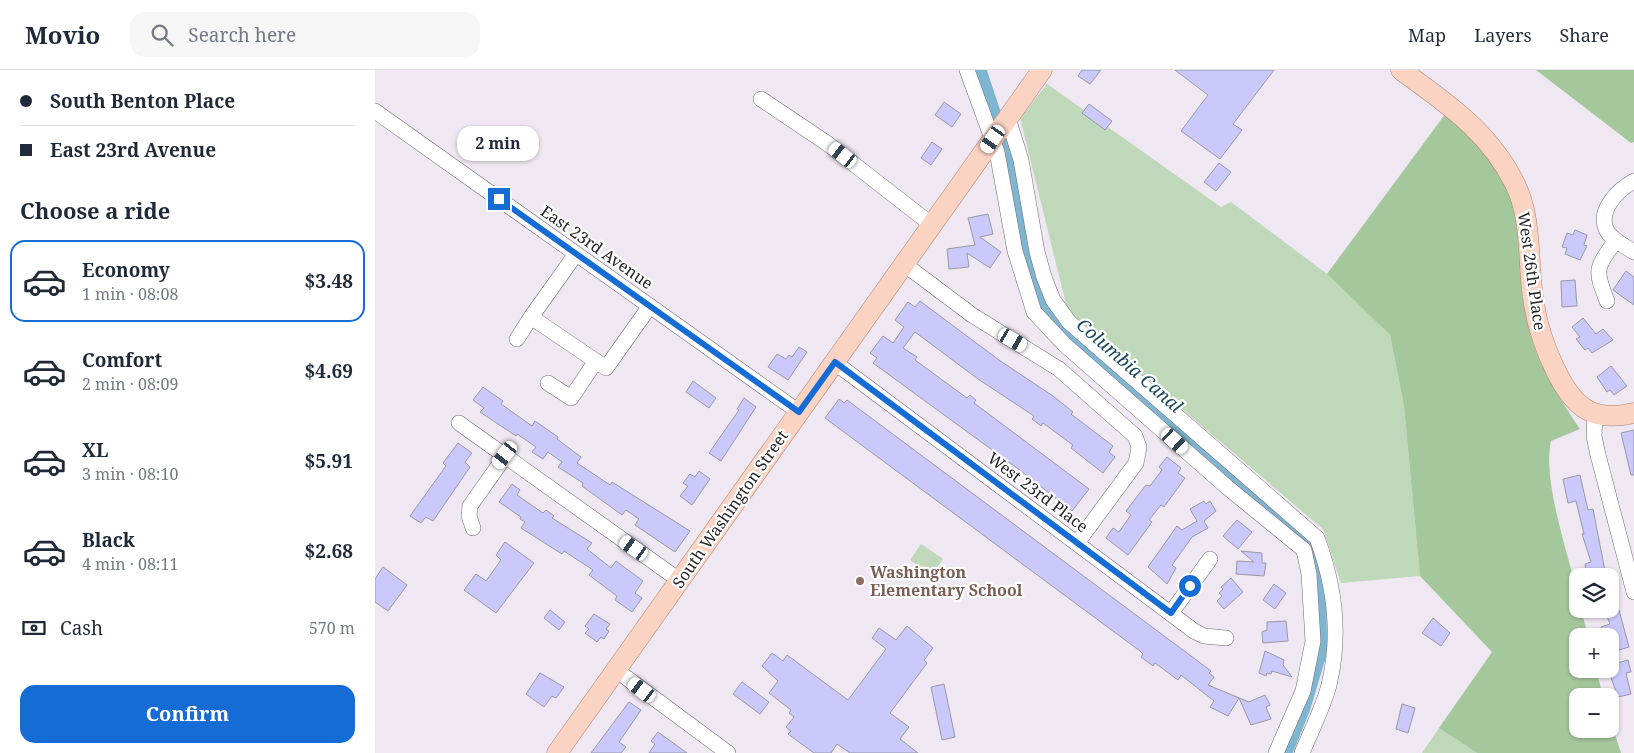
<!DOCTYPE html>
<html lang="en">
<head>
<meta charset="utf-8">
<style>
	:root { --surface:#fff; --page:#f6f6f7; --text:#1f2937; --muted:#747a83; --line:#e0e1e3; --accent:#156cd5 }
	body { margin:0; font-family:"Noto Serif",serif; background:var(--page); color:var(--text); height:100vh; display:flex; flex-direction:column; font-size:19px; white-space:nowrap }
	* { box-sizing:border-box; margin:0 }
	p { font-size:16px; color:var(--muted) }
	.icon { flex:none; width:28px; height:28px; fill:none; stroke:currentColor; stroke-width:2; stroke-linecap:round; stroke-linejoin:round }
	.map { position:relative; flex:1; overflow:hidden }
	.side { display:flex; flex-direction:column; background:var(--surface); width:375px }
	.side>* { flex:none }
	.banner { display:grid; align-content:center; height:110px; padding:0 20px; background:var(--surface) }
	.buttons { position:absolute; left:1194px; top:498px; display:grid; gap:10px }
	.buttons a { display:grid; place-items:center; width:50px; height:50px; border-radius:10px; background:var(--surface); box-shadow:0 1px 4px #0004; font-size:25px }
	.end { position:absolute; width:22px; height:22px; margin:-11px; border:6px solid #156cd5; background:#fff; box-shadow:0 0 0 2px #fff }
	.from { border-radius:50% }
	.bubble { position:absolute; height:35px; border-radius:15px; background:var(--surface); box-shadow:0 1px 4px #0004; font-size:16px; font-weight:700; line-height:35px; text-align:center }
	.car { position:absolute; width:15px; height:30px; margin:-15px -8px; border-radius:6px; box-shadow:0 0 4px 1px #0007; background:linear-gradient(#fff 24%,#345 0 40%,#fff 0 76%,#345 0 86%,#fff 0) }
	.banner b { display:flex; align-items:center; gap:18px; height:48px; font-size:19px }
	.banner b+b { border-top:1px solid var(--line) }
	.banner i { width:12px; height:12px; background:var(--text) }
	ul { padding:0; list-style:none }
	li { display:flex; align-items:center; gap:15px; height:82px; margin:0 10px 8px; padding:0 10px; border:2px solid transparent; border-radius:15px }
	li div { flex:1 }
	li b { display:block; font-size:19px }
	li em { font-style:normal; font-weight:700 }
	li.current { border-color:var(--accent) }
	li>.icon { width:45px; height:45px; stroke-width:1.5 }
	h2 { padding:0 20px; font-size:22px; line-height:60px }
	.pay { display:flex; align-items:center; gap:12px; height:55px; padding:0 20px; font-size:19px }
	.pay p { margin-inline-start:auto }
	.primary-button { display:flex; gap:10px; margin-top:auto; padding:10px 20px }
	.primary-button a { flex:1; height:58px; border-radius:15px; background:var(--accent); color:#fff; font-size:20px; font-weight:700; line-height:58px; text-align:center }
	header { display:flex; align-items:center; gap:30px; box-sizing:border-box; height:70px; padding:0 25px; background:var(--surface); border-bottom:1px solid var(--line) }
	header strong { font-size:24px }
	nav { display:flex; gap:28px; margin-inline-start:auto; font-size:18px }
	.search { width:350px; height:45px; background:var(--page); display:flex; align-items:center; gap:12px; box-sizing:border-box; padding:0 18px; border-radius:15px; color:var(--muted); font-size:19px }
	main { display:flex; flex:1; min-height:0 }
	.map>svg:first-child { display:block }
</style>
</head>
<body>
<header>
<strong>Movio</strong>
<div class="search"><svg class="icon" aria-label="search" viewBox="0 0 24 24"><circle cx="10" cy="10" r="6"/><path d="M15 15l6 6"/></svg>Search here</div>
<nav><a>Map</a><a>Layers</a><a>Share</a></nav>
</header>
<main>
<section class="side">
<div class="banner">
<b><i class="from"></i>South Benton Place</b>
<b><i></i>East 23rd Avenue</b>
</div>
<h2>Choose a ride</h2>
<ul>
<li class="current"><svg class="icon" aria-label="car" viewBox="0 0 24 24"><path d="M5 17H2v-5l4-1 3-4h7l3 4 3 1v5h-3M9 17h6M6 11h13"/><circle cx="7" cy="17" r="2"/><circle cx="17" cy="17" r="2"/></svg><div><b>Economy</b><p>1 min · 08:08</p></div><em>$3.48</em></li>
<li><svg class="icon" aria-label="car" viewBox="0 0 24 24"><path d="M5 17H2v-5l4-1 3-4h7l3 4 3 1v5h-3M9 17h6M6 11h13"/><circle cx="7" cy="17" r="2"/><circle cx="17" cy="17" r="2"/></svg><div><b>Comfort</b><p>2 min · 08:09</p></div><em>$4.69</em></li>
<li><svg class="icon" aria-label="car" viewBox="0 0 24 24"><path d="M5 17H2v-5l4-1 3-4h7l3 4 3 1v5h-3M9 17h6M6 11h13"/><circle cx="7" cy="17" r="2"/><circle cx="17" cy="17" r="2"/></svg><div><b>XL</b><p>3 min · 08:10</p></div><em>$5.91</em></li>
<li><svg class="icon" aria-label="car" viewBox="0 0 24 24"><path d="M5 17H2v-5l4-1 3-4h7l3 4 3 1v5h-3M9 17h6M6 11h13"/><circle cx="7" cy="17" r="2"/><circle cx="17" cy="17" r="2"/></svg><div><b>Black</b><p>4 min · 08:11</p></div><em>$2.68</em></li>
</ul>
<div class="pay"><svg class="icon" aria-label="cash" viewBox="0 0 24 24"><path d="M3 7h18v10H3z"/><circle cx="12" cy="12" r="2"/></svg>Cash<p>570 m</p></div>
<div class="primary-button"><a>Confirm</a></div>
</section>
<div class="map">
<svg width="1259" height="683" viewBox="0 0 1259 683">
	<rect width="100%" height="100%" fill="#efe7f1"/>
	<path fill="#c0d8ba" d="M672 14 846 137 856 132 952 204 1015 265 1029 336 1045 506 966 513 948 459 693 242 645 48Z
		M546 474 568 489 557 505 535 490Z
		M1064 658 1102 683H1047Z"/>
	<path fill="#a5c79c" d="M1161 0H1259V72L1256 73Z
		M1071 43C1107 73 1135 108 1143 156 1148 188 1147 222 1153 254 1161 293 1184 327 1205 359L1176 371C1167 409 1193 483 1202 523V539H1206L1213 566H1202V599H1221L1228 626H1202V659H1235V649L1246 683H1102L1064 658 1117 582 1045 506 1029 336 1015 265 952 204Z"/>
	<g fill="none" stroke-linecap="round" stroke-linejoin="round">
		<path stroke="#7eb5d1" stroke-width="11" d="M606 0 631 75 639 123 666 236 695 268 939 480 945 508 947 581 930 638 912 683"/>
	</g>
	<path fill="#cbc8fb" stroke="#9999a4" d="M707 0H726L715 14 703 6Z
		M800 0H899L858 54 867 60 845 89 806 61 833 25Z
		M569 32 586 44 577 57 560 45Z
		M714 34 737 51 730 60 707 43Z
		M557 72 567 79 556 95 546 88Z
		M844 93 856 102 841 121 829 112Z
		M613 144 618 164 605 167 626 182 615 198 592 183 594 197 574 199 572 179 600 175 593 148Z
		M1200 160 1212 165 1209 175 1212 176 1205 190 1190 184 1192 178 1187 177 1192 163 1198 165Z
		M1251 201 1259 207V235L1238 220Z
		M1200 210 1202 236 1187 237 1186 211Z
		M545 231 624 290 678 326 698 342 696 344 738 376 734 382 740 387 728 403 696 378 698 375 668 353 666 356 657 349 659 346 603 309 540 262 528 278 542 287 540 290 592 328 595 325 601 330 599 333 714 419 697 441 646 401 498 293 502 288 495 283 508 266 518 273 529 257 520 250 533 232 540 237Z
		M1208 248 1221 264 1228 259 1238 270 1217 283 1213 278 1210 280 1201 269 1205 267 1197 257Z
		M424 277 432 282 413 310 393 297 402 284 411 289 414 285 417 287Z
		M1236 296 1252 316 1239 325 1235 320 1232 322 1222 307Z
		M318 311 341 328 334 338 311 322Z
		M108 317 128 331 126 334 157 356 160 351 183 367 182 369 206 387 202 393 235 415 237 412 315 461 300 482 260 455 264 449 251 440 247 445 207 416 208 413 183 397 187 392 173 382 168 389 157 382 161 377 142 364 141 366 105 342 109 338 98 330Z
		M369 328 381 337 346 391 334 383 364 340 362 339Z
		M464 329 469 333 472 330 812 583 836 601 834 603 839 607 833 615 874 632 890 625 895 635 891 637 896 649 876 655 864 628 853 646 835 637 839 631 806 605 803 610 780 593 778 596 766 587 768 584 765 581 450 348Z
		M1259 360V405H1256L1246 363Z
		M83 373 97 383 90 392 95 397 58 451 51 447 46 453 35 446 71 396 68 393Z
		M792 387 806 398 803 403 810 408 789 437 786 435 774 450 777 452 753 485 731 468 738 458 744 462 756 445 751 441 771 415 775 416 787 400 784 397Z
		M324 401 335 409 317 435 305 426 313 416 308 413 315 404 320 407Z
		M1205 405 1213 440 1218 439 1231 506H1212L1210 494 1216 492 1207 464H1209L1201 431 1193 433 1188 409Z
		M137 414 145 420 142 425 168 443 171 440 179 446 177 448 217 473 212 479 236 498 241 491 268 511 260 523 267 528 257 542 240 530 242 526 214 505 218 500 189 481 187 484 146 458 150 452 145 449 146 447 124 432Z
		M829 431 831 434 835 431 841 441 829 451 833 458 817 467 797 495 801 498 792 514 773 497 802 456 807 460 822 451 815 439Z
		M862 450 877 462 863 479 848 466Z
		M130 472 159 493 121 543 89 520 101 504 111 511 126 490 121 485Z
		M866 481 887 483V493H891L889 506 861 504 862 491 879 492Z
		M8 497 32 515 13 541 0 532V509Z
		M856 508 868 522 849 539 842 531 847 526 844 523 848 519 846 517Z
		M899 514 911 523 900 539 888 530Z
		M175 540 190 552 184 560 169 548Z
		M1244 540 1254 577 1244 580 1240 567 1235 569V566H1229L1226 557 1235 554 1231 544Z
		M219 544 235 554 231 559 234 561 229 569 226 567 222 572 210 563 214 559 210 556Z
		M1058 548 1075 563 1066 576 1047 563Z
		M911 551 913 571 888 573 887 562 892 560V552Z
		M532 556 558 578 549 590 552 593 515 643 534 657 525 669 543 683H475L462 674 456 683H439L413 664 416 661 411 657 419 647 414 643 416 640 394 623 403 611 387 596 397 583 408 591 412 585 473 630 511 579 497 568 504 558 521 570Z
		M890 581 909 590 908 595 917 607 897 601 896 604 892 603 891 606 884 603Z
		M1253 590 1256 602 1251 603 1256 624 1243 627 1233 599 1235 595Z
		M165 603 189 617 181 628 177 626 169 637 151 624Z
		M367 612 394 632 385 644 358 624Z
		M569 614 580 667 567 670 556 617Z
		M254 632 266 640 244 672 251 677 246 683H216Z
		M1027 634 1040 638 1033 663 1021 659Z
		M283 662 312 683H274L280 674 276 671Z"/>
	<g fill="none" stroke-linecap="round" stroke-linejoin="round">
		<g stroke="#706972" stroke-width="16">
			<path id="minor" d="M592 0 622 82 640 181 659 242 690 275 852 417 929 480 934 504 938 571 928 621 901 683
				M386 29 453 74 557 155
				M0 41 424 342
				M633 48 646 90 662 182 669 207 678 230 694 252 942 468C960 516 966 565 954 615 948 638 936 661 927 683
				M1259 111C1244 119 1223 139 1231 159 1235 169 1250 176 1259 182
				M201 184 156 247 231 298 275 236
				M529 194 597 245 684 299 760 366 764 377 761 393 702 473
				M1232 231C1219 198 1221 199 1241 170
				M142 269 156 247
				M459 292 819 561 829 566 851 568
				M173 313 196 328 221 291
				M1220 345 1219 366 1223 385 1259 522
				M84 353 304 510
				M98 458 94 446 95 436 131 385
				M796 543 835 489
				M241 600 353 683"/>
		</g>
		<g stroke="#ae8271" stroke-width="21">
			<path id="major" d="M1026 0C1071 33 1115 62 1140 114 1156 146 1153 184 1157 219 1160 250 1169 278 1183 305 1201 340 1220 352 1259 343
				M182 683 667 0"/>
		</g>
		<use href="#minor" stroke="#fff" stroke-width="15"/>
		<use href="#major" stroke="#fbd3c2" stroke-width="20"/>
	</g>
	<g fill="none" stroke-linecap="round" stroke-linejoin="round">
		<path stroke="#156cd5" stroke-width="6" d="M124 129 424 342 460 292 796 543 815 516"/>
	</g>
	<circle fill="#8d6e63" stroke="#fff" stroke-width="2" cx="485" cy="511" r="5"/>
	<g text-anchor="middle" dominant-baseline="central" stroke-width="4.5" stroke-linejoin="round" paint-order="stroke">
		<g font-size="16" fill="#262327" stroke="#fff">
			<text transform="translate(222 177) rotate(35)">East 23rd Avenue</text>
			<text transform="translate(1157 201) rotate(82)">West 26th Place</text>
			<text transform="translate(663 422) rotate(37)">West 23rd Place</text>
			<text transform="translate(355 439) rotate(-55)">South Washington Street</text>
		</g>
		<g font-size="16" font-weight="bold" fill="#785e54" stroke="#fff" text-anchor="start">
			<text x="495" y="502">Washington<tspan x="495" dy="18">Elementary School</tspan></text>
		</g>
		<g font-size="18" font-style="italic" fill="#1a475c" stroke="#fff">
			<text transform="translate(755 295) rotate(41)">Columbia Canal</text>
		</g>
	</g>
</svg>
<div class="buttons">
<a><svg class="icon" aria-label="layers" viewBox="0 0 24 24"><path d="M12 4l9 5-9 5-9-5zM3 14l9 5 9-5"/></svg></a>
<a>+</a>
<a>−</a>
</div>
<i class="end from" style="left:815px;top:516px"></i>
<i class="end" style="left:124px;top:129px"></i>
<div class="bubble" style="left:82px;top:56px;width:82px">2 min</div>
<i class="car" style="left:618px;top:69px;rotate:215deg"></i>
<i class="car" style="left:468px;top:85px;rotate:308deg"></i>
<i class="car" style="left:638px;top:270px;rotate:120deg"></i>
<i class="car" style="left:800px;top:371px;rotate:132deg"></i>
<i class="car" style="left:130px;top:385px;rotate:217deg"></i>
<i class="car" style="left:259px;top:478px;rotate:305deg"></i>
<i class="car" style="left:267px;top:620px;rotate:307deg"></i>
</div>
</main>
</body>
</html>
